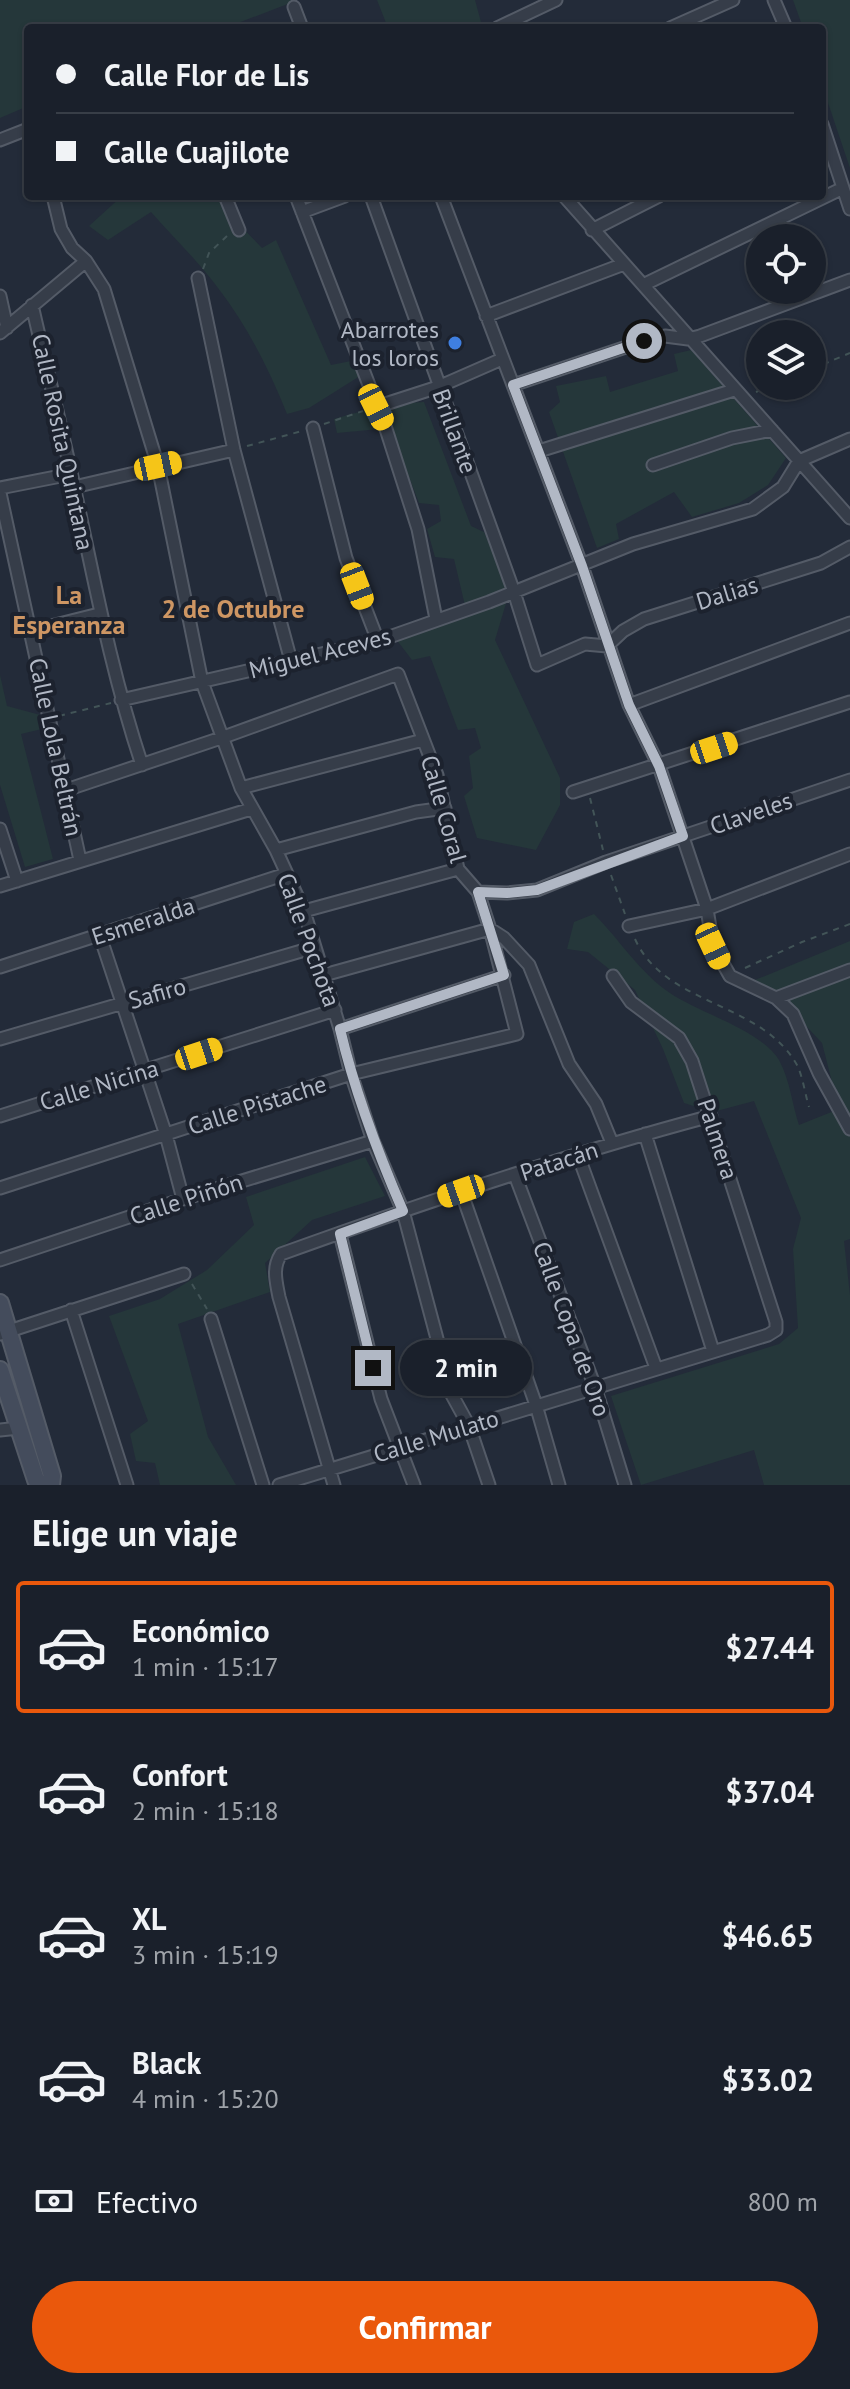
<!DOCTYPE html>
<html lang="es">
<head>
<meta charset="utf-8">
<style>
	:root { --surface:#1a202b; --page:#272d37; --text:#f1f3f6; --muted:#9fa3a9; --line:#383e47; --accent:#ea580c }
	body { margin:0; font-family:"PT Sans",sans-serif; background:var(--page); color:var(--text); height:100vh; display:flex; flex-direction:column; font-size:30px; white-space:nowrap }
	* { box-sizing:border-box; margin:0 }
	p { font-size:26px; color:var(--muted) }
	.icon { flex:none; width:44px; height:44px; fill:none; stroke:currentColor; stroke-width:2; stroke-linecap:round; stroke-linejoin:round }
	.map { position:relative; height:1485px; overflow:hidden }
	.drawer { display:flex; flex-direction:column; background:var(--surface); flex:1 }
	.drawer>* { flex:none }
	.top-card { position:absolute; left:24px; top:24px; width:802px; height:176px; border-radius:8px; box-shadow:0 2px 6px #0004,0 0 0 2px var(--line); display:grid; align-content:center; height:176px; padding:0 32px; background:var(--surface) }
	.fabs { position:absolute; left:746px; top:224px; display:grid; gap:16px }
	.fabs a { display:grid; place-items:center; width:80px; height:80px; border-radius:50%; background:var(--surface); box-shadow:0 2px 6px #0004,0 0 0 2px var(--line); font-size:40px }
	.end { position:absolute; width:36px; height:36px; margin:-18px; border:10px solid #b1b8c5; background:#111; box-shadow:0 0 0 4px #111 }
	.from { border-radius:50% }
	.bubble { position:absolute; height:56px; border-radius:28px; background:var(--surface); box-shadow:0 2px 6px #0004,0 0 0 2px var(--line); font-size:26px; font-weight:600; line-height:56px; text-align:center }
	.car { position:absolute; width:24px; height:48px; margin:-24px -12px; border-radius:10px; box-shadow:0 0 6px 2px #0007; background:linear-gradient(#f5c518 24%,#345 0 40%,#f5c518 0 76%,#345 0 86%,#f5c518 0) }
	.top-card b { display:flex; align-items:center; gap:28px; height:76px; font-size:30px }
	.top-card b+b { border-top:2px solid var(--line) }
	.top-card i { width:20px; height:20px; background:var(--text) }
	ul { padding:0; list-style:none }
	li { display:flex; align-items:center; gap:24px; height:132px; margin:0 16px 12px; padding:0 16px; border:4px solid transparent; border-radius:8px }
	li div { flex:1 }
	li b { display:block; font-size:30px }
	li em { font-style:normal; font-weight:600 }
	li.selected { border-color:var(--accent) }
	li>.icon { width:72px; height:72px; stroke-width:1.5 }
	h2 { padding:0 32px; font-size:36px; line-height:96px }
	.pay { display:flex; align-items:center; gap:20px; height:88px; padding:0 32px; font-size:30px }
	.pay p { margin-inline-start:auto }
	.cta { display:flex; gap:16px; margin-top:auto; padding:16px 32px }
	.cta a { flex:1; height:92px; border-radius:48px; background:var(--accent); color:#fff; font-size:32px; font-weight:600; line-height:92px; text-align:center }
	.map>svg:first-child { display:block }
</style>
</head>
<body>
<div class="map">
<svg width="850" height="1485" viewBox="0 0 850 1485">
	<rect width="100%" height="100%" fill="#232b39"/>
	<path fill="#25373a" d="M0 0H298L225 28H28V106L0 118Z
		M377 0H475L481 22 479 28H388Z
		M793 0H850V168L822 85V28H803Z
		M122 196H219L226 211 262 248 276 240 331 365 356 360 360 376 309 408 287 414C269 369 248 327 218 288 198 261 173 237 151 212L108 240 89 226Z
		M691 350 786 458 768 485 739 503 692 517 674 492 616 524 619 539 597 548 549 412 560 402 556 386 606 376 610 392 678 371 674 354Z
		M424 402 471 526 484 532 510 590 495 640 560 778V805L536 850 477 838 464 796 473 788 469 756 481 748 475 728 458 730 430 656 412 660 396 639 467 614 454 559 435 557 427 529 441 521 439 505 419 503 390 428 337 433 334 419C364 410 392 403 424 402Z
		M0 675 7 706 44 716 42 729 21 734 53 859 25 867 0 785Z
		M594 914C620 940 639 972 670 993 699 1013 761 1030 779 1060 790 1080 792 1104 799 1125L839 1109 822 1043 793 1012 755 980 850 941V1239L844 1241 850 1295V1485H764L754 1450 641 1485 611 1396 779 1344 798 1328 793 1249 801 1218 754 1101 713 1112 684 1103 663 1049 635 990 588 952 567 949 574 922Z
		M365 1157 385 1196 312 1220 265 1263 270 1292 178 1324 208 1437 236 1485H160L155 1463 136 1461 130 1434 148 1421 109 1316 160 1299 207 1270 254 1225 246 1197Z"/>
	<g fill="none" stroke-linecap="round" stroke-linejoin="round">
		<g stroke="#545b67" stroke-width="15">
			<path id="street" d="M774 0 786 28
				M294 7 302 28
				M497 28 556 0
				M670 28 733 0
				M822 124 850 209
				M0 140 28 129
				M53 196 61 229 72 248 86 261 104 289 158 466 202 682 241 788 276 850 304 911 340 1029 351 1074 373 1141 403 1211 452 1395 469 1426 489 1485
				M225 196 239 230
				M296 196 386 429 418 529 436 619
				M371 196 514 592 537 665 585 644 607 646 623 631 644 619 821 563 850 547
				M441 196 582 566 629 705 659 766 707 909 713 946 730 976 776 998 793 1014 819 1073 850 1129
				M564 196 850 518
				M302 212 345 196
				M592 230 659 196
				M198 278 234 450 291 661
				M643 285 843 188
				M0 296 7 328
				M32 305C46 367 62 428 75 491 95 584 112 675 142 765
				M486 316 624 264
				M0 333 86 261
				M513 385 644 341 665 336 688 339 700 336 850 280
				M376 407 438 387 502 359
				M313 428 346 558 378 641
				M539 451 734 390
				M653 465 732 438 772 430
				M74 487 234 450
				M0 488 71 474
				M0 493 80 860
				M31 631 99 614
				M121 700 378 641 489 602 633 544 753 509 783 487 799 461 850 439
				M629 705 850 623
				M241 788 423 740
				M573 792 850 702
				M0 829 17 881
				M276 850 416 812 445 808
				M0 886 251 809
				M478 892 507 893 537 890 606 862 850 780
				M304 911 458 869
				M629 926 707 909 850 854
				M100 936 166 1135 183 1199
				M0 967 286 874
				M324 975 490 929 504 938 529 965 569 1064 596 1104 612 1143
				M776 998 850 970
				M340 1029 504 975
				M0 1039 315 947
				M0 1116 335 1010
				M645 1134 713 1351
				M578 1155 656 1368
				M515 1175 595 1387 625 1485
				M0 1188 351 1074 517 1034 490 929 478 892 458 869 437 775 398 674 221 738 66 790
				M461 1191 536 1405 559 1485
				M340 1234 381 1399 414 1485
				M0 1260 183 1199 373 1141
				M71 1310 127 1485
				M211 1319 263 1485
				M0 1334 184 1274
				M0 1430 19 1428
				M279 1485 768 1335 776 1330V1322L692 1061 679 1038 631 1002 613 976
				M334 1485 279 1297C276 1281 272 1268 281 1254 422 1203 565 1155 711 1116"/>
		</g>
		<g stroke="#545b67" stroke-width="20">
			<path id="secondary" d="M0 1303 52 1476 51 1485
				M0 1370 36 1480 41 1485"/>
		</g>
		<path stroke="#425457" stroke-width="2" stroke-dasharray="6 6" stroke-linecap="butt" d="M203 269 209 253 227 236
			M812 369 850 353
			M756 392 770 386
			M324 424 363 411
			M247 446 302 431
			M59 716 111 703
			M590 798 603 850
			M611 875 625 914
			M635 939C665 1006 761 1001 797 1065 803 1077 805 1094 809 1107
			M745 968 802 942 850 924
			M192 1284 207 1309"/>
		<use href="#street" stroke="#363d49" stroke-width="11"/>
		<use href="#secondary" stroke="#444c5c" stroke-width="16"/>
	</g>
	<g fill="none" stroke-linecap="round" stroke-linejoin="round">
		<path stroke="#b1b8c5" stroke-width="10" d="M373 1368 340 1234 403 1211C377 1151 355 1093 340 1029L504 975 478 892 507 893 537 890 683 836 659 766 629 705 582 566 513 385 644 341"/>
	</g>
	<circle fill="#3f7fe0" stroke="#1c222e" stroke-width="3" cx="455" cy="343" r="8"/>
	<g text-anchor="middle" dominant-baseline="central" stroke-width="8" stroke-linejoin="round" paint-order="stroke">
		<g font-size="24" fill="#b1b8c5" stroke="#1c222e" text-anchor="end">
			<text x="439" y="329">Abarrotes<tspan x="439" dy="28">los loros</tspan></text>
		</g>
		<g font-size="24" fill="#b1b8c5" stroke="#1c222e">
			<text transform="translate(455 431) rotate(70)">Brillante</text>
			<text transform="translate(63 442) rotate(78)">Calle Rosita Quintana</text>
			<text transform="translate(727 593) rotate(-17)">Dalias</text>
			<text transform="translate(320 653) rotate(-14)">Miguel Aceves</text>
			<text transform="translate(56 747) rotate(78)">Calle Lola Beltrán</text>
			<text transform="translate(444 809) rotate(74)">Calle Coral</text>
			<text transform="translate(751 813) rotate(-19)">Claveles</text>
			<text transform="translate(143 921) rotate(-18)">Esmeralda</text>
			<text transform="translate(309 940) rotate(70)">Calle Pochota</text>
			<text transform="translate(157 993) rotate(-16)">Safiro</text>
			<text transform="translate(99 1085) rotate(-17)">Calle Nicina</text>
			<text transform="translate(257 1105) rotate(-18)">Calle Pistache</text>
			<text transform="translate(718 1139) rotate(72)">Palmera</text>
			<text transform="translate(559 1161) rotate(-18)">Patacán</text>
			<text transform="translate(186 1199) rotate(-18)">Calle Piñón</text>
			<text transform="translate(572 1329) rotate(70)">Calle Copa de Oro</text>
			<text transform="translate(436 1436) rotate(-17)">Calle Mulato</text>
		</g>
		<g font-size="26" font-weight="bold" fill="#ce9663" stroke="#1c222e">
			<text x="69" y="594">La<tspan x="69" dy="30">Esperanza</tspan></text>
			<text x="233" y="608">2 de Octubre</text>
		</g>
	</g>
</svg>
<div class="fabs">
<a><svg class="icon" aria-label="locate" viewBox="0 0 24 24"><circle cx="12" cy="12" r="6"/><path d="M12 2v4M12 18v4M2 12h4M18 12h4"/></svg></a>
<a><svg class="icon" aria-label="layers" viewBox="0 0 24 24"><path d="M12 4l9 5-9 5-9-5zM3 14l9 5 9-5"/></svg></a>
</div>
<i class="end from" style="left:644px;top:341px"></i>
<i class="end" style="left:373px;top:1368px"></i>
<div class="bubble" style="left:400px;top:1340px;width:132px">2 min</div>
<i class="car" style="left:376px;top:407px;rotate:154deg"></i>
<i class="car" style="left:158px;top:466px;rotate:78deg"></i>
<i class="car" style="left:357px;top:586px;rotate:159deg"></i>
<i class="car" style="left:714px;top:748px;rotate:72deg"></i>
<i class="car" style="left:713px;top:946px;rotate:155deg"></i>
<i class="car" style="left:199px;top:1054px;rotate:72deg"></i>
<i class="car" style="left:461px;top:1191px;rotate:251deg"></i>
<div class="top-card">
<b><i class="from"></i>Calle Flor de Lis</b>
<b><i></i>Calle Cuajilote</b>
</div>
</div>
<section class="drawer">
<h2>Elige un viaje</h2>
<ul>
<li class="selected"><svg class="icon" aria-label="car" viewBox="0 0 24 24"><path d="M5 17H2v-5l4-1 3-4h7l3 4 3 1v5h-3M9 17h6M6 11h13"/><circle cx="7" cy="17" r="2"/><circle cx="17" cy="17" r="2"/></svg><div><b>Económico</b><p>1 min · 15:17</p></div><em>$27.44</em></li>
<li><svg class="icon" aria-label="car" viewBox="0 0 24 24"><path d="M5 17H2v-5l4-1 3-4h7l3 4 3 1v5h-3M9 17h6M6 11h13"/><circle cx="7" cy="17" r="2"/><circle cx="17" cy="17" r="2"/></svg><div><b>Confort</b><p>2 min · 15:18</p></div><em>$37.04</em></li>
<li><svg class="icon" aria-label="car" viewBox="0 0 24 24"><path d="M5 17H2v-5l4-1 3-4h7l3 4 3 1v5h-3M9 17h6M6 11h13"/><circle cx="7" cy="17" r="2"/><circle cx="17" cy="17" r="2"/></svg><div><b>XL</b><p>3 min · 15:19</p></div><em>$46.65</em></li>
<li><svg class="icon" aria-label="car" viewBox="0 0 24 24"><path d="M5 17H2v-5l4-1 3-4h7l3 4 3 1v5h-3M9 17h6M6 11h13"/><circle cx="7" cy="17" r="2"/><circle cx="17" cy="17" r="2"/></svg><div><b>Black</b><p>4 min · 15:20</p></div><em>$33.02</em></li>
</ul>
<div class="pay"><svg class="icon" aria-label="cash" viewBox="0 0 24 24"><path d="M3 7h18v10H3z"/><circle cx="12" cy="12" r="2"/></svg>Efectivo<p>800 m</p></div>
<div class="cta"><a>Confirmar</a></div>
</section>
</body>
</html>
